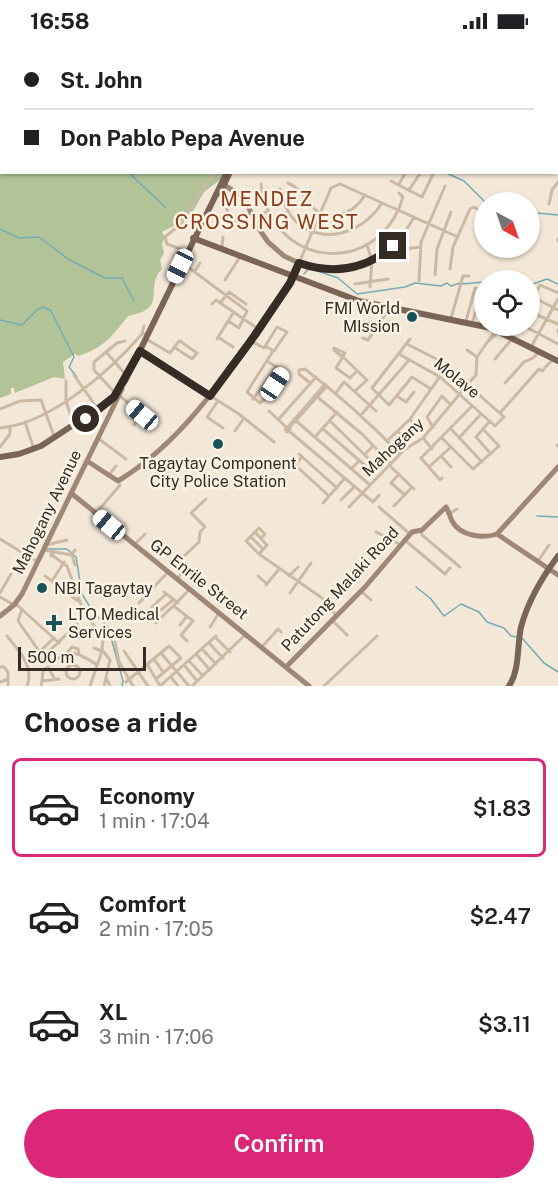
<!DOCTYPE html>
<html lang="en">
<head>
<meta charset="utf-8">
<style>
	:root { --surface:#fff; --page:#f2f2f2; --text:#202124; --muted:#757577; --line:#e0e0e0; --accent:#db2777 }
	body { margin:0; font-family:"Public Sans",sans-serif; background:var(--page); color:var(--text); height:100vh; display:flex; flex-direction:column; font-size:22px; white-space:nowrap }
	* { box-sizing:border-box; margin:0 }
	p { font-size:20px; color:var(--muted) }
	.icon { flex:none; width:33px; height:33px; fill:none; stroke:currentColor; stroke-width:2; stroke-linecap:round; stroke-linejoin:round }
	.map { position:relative; height:644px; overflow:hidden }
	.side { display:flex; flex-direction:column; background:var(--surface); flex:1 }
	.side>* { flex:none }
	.guide { position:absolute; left:0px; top:0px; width:558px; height:132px; box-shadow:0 2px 4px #0004; display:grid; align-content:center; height:132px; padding:0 24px; background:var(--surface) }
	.needle { width:39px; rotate:140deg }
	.tools { position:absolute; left:474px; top:150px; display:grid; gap:12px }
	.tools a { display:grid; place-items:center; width:66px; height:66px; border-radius:50%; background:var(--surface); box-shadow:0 2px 4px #0004; font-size:30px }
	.scale { position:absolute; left:18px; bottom:15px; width:128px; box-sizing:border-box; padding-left:6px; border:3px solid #362c26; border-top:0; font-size:16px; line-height:21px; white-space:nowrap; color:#362c26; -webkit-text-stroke:4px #faf2e5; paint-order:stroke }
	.end { position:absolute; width:27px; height:27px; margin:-14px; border:8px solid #362c26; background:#fff; box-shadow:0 0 0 3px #fff }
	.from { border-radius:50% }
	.car { position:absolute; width:18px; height:36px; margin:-18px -9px; border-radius:8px; box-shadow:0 0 4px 2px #0007; background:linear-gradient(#fff 24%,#345 0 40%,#fff 0 76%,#345 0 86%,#fff 0) }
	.guide b { display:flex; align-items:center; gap:21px; height:57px; font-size:22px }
	.guide b+b { border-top:2px solid var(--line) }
	.guide i { width:15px; height:15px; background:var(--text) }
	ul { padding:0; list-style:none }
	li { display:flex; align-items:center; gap:18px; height:99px; margin:0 12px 9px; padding:0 12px; border:3px solid transparent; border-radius:9px }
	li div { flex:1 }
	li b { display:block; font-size:22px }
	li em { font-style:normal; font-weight:600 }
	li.selected { border-color:var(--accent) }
	li>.icon { width:54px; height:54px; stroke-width:1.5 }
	h2 { padding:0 24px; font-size:27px; line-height:72px }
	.cta { display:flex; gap:12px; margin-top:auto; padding:12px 24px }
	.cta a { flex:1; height:69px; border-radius:36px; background:var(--accent); color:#fff; font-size:24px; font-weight:600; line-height:69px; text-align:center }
	.status { display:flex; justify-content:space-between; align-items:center; height:42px; padding:0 30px; background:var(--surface); direction:ltr }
	.status svg { height:16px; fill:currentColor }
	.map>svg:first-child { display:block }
</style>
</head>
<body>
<div class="status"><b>16:58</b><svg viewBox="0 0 49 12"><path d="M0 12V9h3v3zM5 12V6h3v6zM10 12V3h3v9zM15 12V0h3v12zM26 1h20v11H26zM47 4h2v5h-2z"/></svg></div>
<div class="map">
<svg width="558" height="644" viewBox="0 0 558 644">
	<rect width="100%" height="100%" fill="#f3e8d8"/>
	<path fill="#b1c397" d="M0 0H230L2 2V130L225 131 220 138 204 150 193 169 176 183 162 190 165 195 162 202 164 211 160 218 162 227C143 246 170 266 128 274 112 294 104 306 78 314L75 312 63 320 65 337 54 335 15 351 14 346H11V352L0 356Z"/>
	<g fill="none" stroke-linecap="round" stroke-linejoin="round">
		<path stroke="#75abb2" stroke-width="1.5" d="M0 43H2
			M128 130 165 165
			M444 130 464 139 484 159 506 160
			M530 174 537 171 558 173
			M0 187 19 196 39 195 68 217 105 236H122L134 259
			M304 232 309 226 338 236 357 252 405 245 415 241 441 244 447 241 451 244 460 241
			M489 238H501
			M462 242 484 240
			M530 243 547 237 558 242
			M0 278 22 283 38 267 44 265 51 269 74 315 69 325 77 335
			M537 474 558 475
			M47 507H67L76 515 82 552 93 570 108 585 123 639 122 644
			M416 545 430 556 444 574 461 562 479 570 487 580 504 586 511 594 517 595
			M522 596 544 621 558 630"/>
		<path stroke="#ccb9a4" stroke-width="3" d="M257 0 259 2
			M262 0 265 2
			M280 0 283 2
			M328 0 334 2
			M486 0 490 2
			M292 2 294 0
			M314 2 320 0
			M357 2 358 0
			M365 2 366 0
			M417 2 418 0
			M428 2 429 0
			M456 2V0
			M530 2V0
			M552 2 553 0
			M556 5H558
			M556 23 558 20
			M0 53H2
			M556 96 558 93
			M391 139 422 155 434 130
			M288 141C309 149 309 179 339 173 351 170 359 163 365 153
			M261 142C271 226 378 238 403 155L399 151
			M399 142 406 130
			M280 147C290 204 353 206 382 161
			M409 148 421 130
			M219 153 225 161 231 181
			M549 162 552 148 558 140
			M210 171 231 181
			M414 175C391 220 346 237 299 221L331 146 340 142 458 195
			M231 181 267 170
			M558 197V199
			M367 203 372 219 370 245
			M222 205 223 195
			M394 205 398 208 420 205
			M188 210 167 202 165 195 182 181 202 146 217 130
			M184 222 247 269 239 286 228 279
			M450 227 453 205 470 167 474 165 484 171
			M195 229 200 221
			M435 233 437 207 451 170
			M225 238 240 215
			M419 239 421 200 445 144
			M355 242 388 237
			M533 255 558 268
			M220 261 229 250 246 262
			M212 262 216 258 257 286
			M530 262 540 243 558 251
			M530 270 558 282
			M451 276 463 234H469
			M466 279 475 246 483 248 472 281
			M526 285 558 302
			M558 288V290
			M142 292 144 284
			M218 295 233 305
			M363 296 368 298 389 267
			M146 297 170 311 179 299H180L197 311 192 317 174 305
			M217 297 233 271
			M410 297 372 346 389 363 412 335 431 347
			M251 299 264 306 277 285 287 290 274 309 265 304
			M489 299 498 290
			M531 305 558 257
			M467 308 477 315
			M140 309 239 372 274 400
			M107 311 126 333
			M399 312 440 335 495 384 504 375 456 332
			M495 317 511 298
			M267 319 284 330 267 355 260 361 247 350 273 309
			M456 332 460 330 459 335
			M74 333 97 366
			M66 339V359L73 381
			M310 341 299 332V328L305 327C339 353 370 381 400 412
			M505 341 524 320 533 316 539 310
			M355 349 367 338 344 316 334 308V306L345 311 336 326 350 336 357 329
			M336 351 344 340 376 369
			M116 352 94 328V320L117 301 125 299
			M315 353 362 392 391 422
			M120 354 142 373 134 383
			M397 354 406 360 414 350
			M253 357 276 325
			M218 359 207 375 223 386
			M0 367 20 359 41 358 54 394
			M269 369 286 385
			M500 371 539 327 542 329 553 317
			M361 373 409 318
			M294 377 370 443
			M278 378 316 335
			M490 379 476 395 491 412
			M25 380 34 407
			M288 385 325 342
			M288 385 290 387 287 390 285 387Z
			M433 385 427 375 442 354 451 363
			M0 386C50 382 110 329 142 292H146
			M289 386 327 344
			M323 387 368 426 374 422 330 379
			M451 387 482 420
			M235 389 244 376
			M289 389 373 460 379 453
			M398 390 405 395 415 385 410 377
			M315 395 337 370
			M442 396 473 427 499 404 483 387
			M459 396 481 372
			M99 397 126 417
			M424 397 432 407
			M387 399 410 377 448 323 407 302
			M557 403 558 404
			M0 405 10 392V385
			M299 412 337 446
			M365 412 373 404
			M441 414 451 425
			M302 415 295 423 329 454
			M389 423 414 447
			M430 424 451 405
			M351 427 359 419
			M399 432 391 441 405 453
			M108 434 116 424
			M442 436 440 438 421 416 472 364
			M341 458 354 445
			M323 461 345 436
			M394 464 412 445
			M349 465 404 408 423 396 468 342 476 333 477 315 495 289
			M379 465 410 492
			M97 470 120 443
			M449 472 457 467
			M37 488 50 495
			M421 488 422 493 460 525
			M255 490 267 503 259 512 322 556 336 573
			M376 490 401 503
			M251 495 263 507
			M0 497 38 520
			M406 499 445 532 450 526
			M46 503 67 498
			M134 503 145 492
			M44 508 72 513 75 523
			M51 512H53V514H51Z
			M259 512 246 499 259 486 265 492 261 496
			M71 513 75 508
			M53 514 67 524 83 568 103 596 102 609 90 644
			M538 519 549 503
			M64 520 52 539 78 559
			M45 534 52 539
			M258 534 267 542
			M289 534 298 525
			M177 537 187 524 181 517 199 500 200 490 205 485 191 471 206 457
			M266 543 279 527
			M361 549 371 558
			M164 550 178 561
			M0 551 11 532
			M290 551 311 521
			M0 555 14 563
			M139 561 168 530
			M16 562 59 601
			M152 565 166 552
			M175 565 193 579 181 593 187 599
			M22 567 18 579 39 609
			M161 568 173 558
			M146 570 156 581 190 547
			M333 579 347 593
			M180 583 187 574
			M210 585 219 571
			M7 594C18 608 35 624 27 644
			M215 595 230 610
			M54 596 35 614 39 619 77 582
			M115 600 119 620 133 644
			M209 601 223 616
			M262 605 278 587 281 590
			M94 606 104 610 110 618 104 644
			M203 608 216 622
			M124 609 148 644
			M67 611 72 605 78 607 79 611
			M161 611 189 644
			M197 613 210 628
			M57 617C73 606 81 613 96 622
			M154 617 163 630
			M190 620 203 634
			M147 622 160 644 216 594
			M66 630a7 7 0 1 1 14 0a7 7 0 1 1-14 0Z
			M185 624 197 639
			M1 625H4L8 630V644
			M171 635 178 644
			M106 636 110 644
			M42 639 43 629 48 625 54 636
			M0 640 8 637
			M126 640 169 604 181 616 156 637
			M41 644 42 639 59 637
			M192 644 245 593
			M324 644 377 594"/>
		<path stroke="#9f8775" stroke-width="5" d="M382 0 387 2
			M556 58 558 59
			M87 419 118 439C186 398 229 328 272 265 279 255 287 245 293 235L299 221 284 214 268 200 255 181 245 156 224 143
			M71 451 309 644
			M497 492 558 533
			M0 574 14 563 22 552 122 347
			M286 625 365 545 412 490 422 488 446 465C449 470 450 475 452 479 460 494 483 497 497 492L558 425"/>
		<path stroke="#796456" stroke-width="6" d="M236 2V0
			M220 151 230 130
			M193 196 359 259 491 286 558 319
			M0 415 19 412 41 404 110 359 125 339 172 243
			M509 644C520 628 517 603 521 585 528 559 543 534 558 514"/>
		<path stroke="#796456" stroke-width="6" d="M172 243 227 130"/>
	</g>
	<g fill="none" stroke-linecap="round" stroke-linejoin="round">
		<path stroke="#362c26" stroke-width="8" d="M86 377 114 355 140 309 210 354 255 293 290 241 299 221C334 233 365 228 393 204"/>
	</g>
	<g fill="#19515b" stroke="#faf2e5" stroke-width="2">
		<circle cx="412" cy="275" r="6"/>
		<circle cx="218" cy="402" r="6"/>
		<circle cx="42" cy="546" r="6"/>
		<path d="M51 572h6v6h6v6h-6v6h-6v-6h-6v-6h6z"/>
	</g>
	<g text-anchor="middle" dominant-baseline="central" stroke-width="5" stroke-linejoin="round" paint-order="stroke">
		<g font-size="16" fill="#362c26" stroke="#faf2e5" text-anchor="start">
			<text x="400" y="266" text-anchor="end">FMI World<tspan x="400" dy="18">MIssion</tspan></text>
			<text x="218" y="421" text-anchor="middle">Tagaytay Component<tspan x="218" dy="18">City Police Station</tspan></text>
			<text x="54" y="546">NBI Tagaytay</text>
			<text x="68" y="572">LTO Medical<tspan x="68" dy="18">Services</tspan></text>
		</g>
		<g font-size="16" fill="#362c26" stroke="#faf2e5">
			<text transform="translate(457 336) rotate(39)">Molave</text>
			<text transform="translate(393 405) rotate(-43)">Mahogany</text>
			<text transform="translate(47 470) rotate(-64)">Mahogany Avenue</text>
			<text transform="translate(199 537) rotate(38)">GP Enrile Street</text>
			<text transform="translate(340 547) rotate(-47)">Patutong Malaki Road</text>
		</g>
		<g font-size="20" letter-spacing="1.5" fill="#8b3d1a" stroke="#faf2e5">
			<text x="267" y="157">MENDEZ<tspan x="267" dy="23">CROSSING WEST</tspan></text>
		</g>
	</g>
</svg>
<div class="tools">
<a><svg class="needle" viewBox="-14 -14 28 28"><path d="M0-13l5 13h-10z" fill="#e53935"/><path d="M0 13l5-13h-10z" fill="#757577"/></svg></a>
<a><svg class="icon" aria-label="locate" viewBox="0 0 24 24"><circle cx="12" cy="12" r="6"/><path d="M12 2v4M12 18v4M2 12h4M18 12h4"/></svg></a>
</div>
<div class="scale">500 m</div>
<i class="end from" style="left:86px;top:377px"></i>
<i class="end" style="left:393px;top:204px"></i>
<i class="car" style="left:180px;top:224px;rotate:206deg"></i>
<i class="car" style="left:275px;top:342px;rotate:34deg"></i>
<i class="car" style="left:142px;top:373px;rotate:310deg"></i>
<i class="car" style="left:109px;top:483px;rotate:310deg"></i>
<div class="guide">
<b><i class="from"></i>St. John</b>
<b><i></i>Don Pablo Pepa Avenue</b>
</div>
</div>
<section class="side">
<h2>Choose a ride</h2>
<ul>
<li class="selected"><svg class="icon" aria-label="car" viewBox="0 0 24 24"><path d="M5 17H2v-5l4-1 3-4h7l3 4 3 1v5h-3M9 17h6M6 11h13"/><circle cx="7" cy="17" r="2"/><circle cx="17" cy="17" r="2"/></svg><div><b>Economy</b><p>1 min · 17:04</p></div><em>$1.83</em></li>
<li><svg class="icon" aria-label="car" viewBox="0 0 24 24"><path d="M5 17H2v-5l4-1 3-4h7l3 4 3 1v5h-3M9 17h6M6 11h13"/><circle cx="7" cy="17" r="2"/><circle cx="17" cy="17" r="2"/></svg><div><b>Comfort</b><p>2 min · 17:05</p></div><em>$2.47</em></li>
<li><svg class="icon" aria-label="car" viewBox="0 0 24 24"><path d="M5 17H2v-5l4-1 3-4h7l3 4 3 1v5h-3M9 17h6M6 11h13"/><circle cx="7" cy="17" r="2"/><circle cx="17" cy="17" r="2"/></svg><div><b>XL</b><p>3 min · 17:06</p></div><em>$3.11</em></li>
</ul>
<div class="cta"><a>Confirm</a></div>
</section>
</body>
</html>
